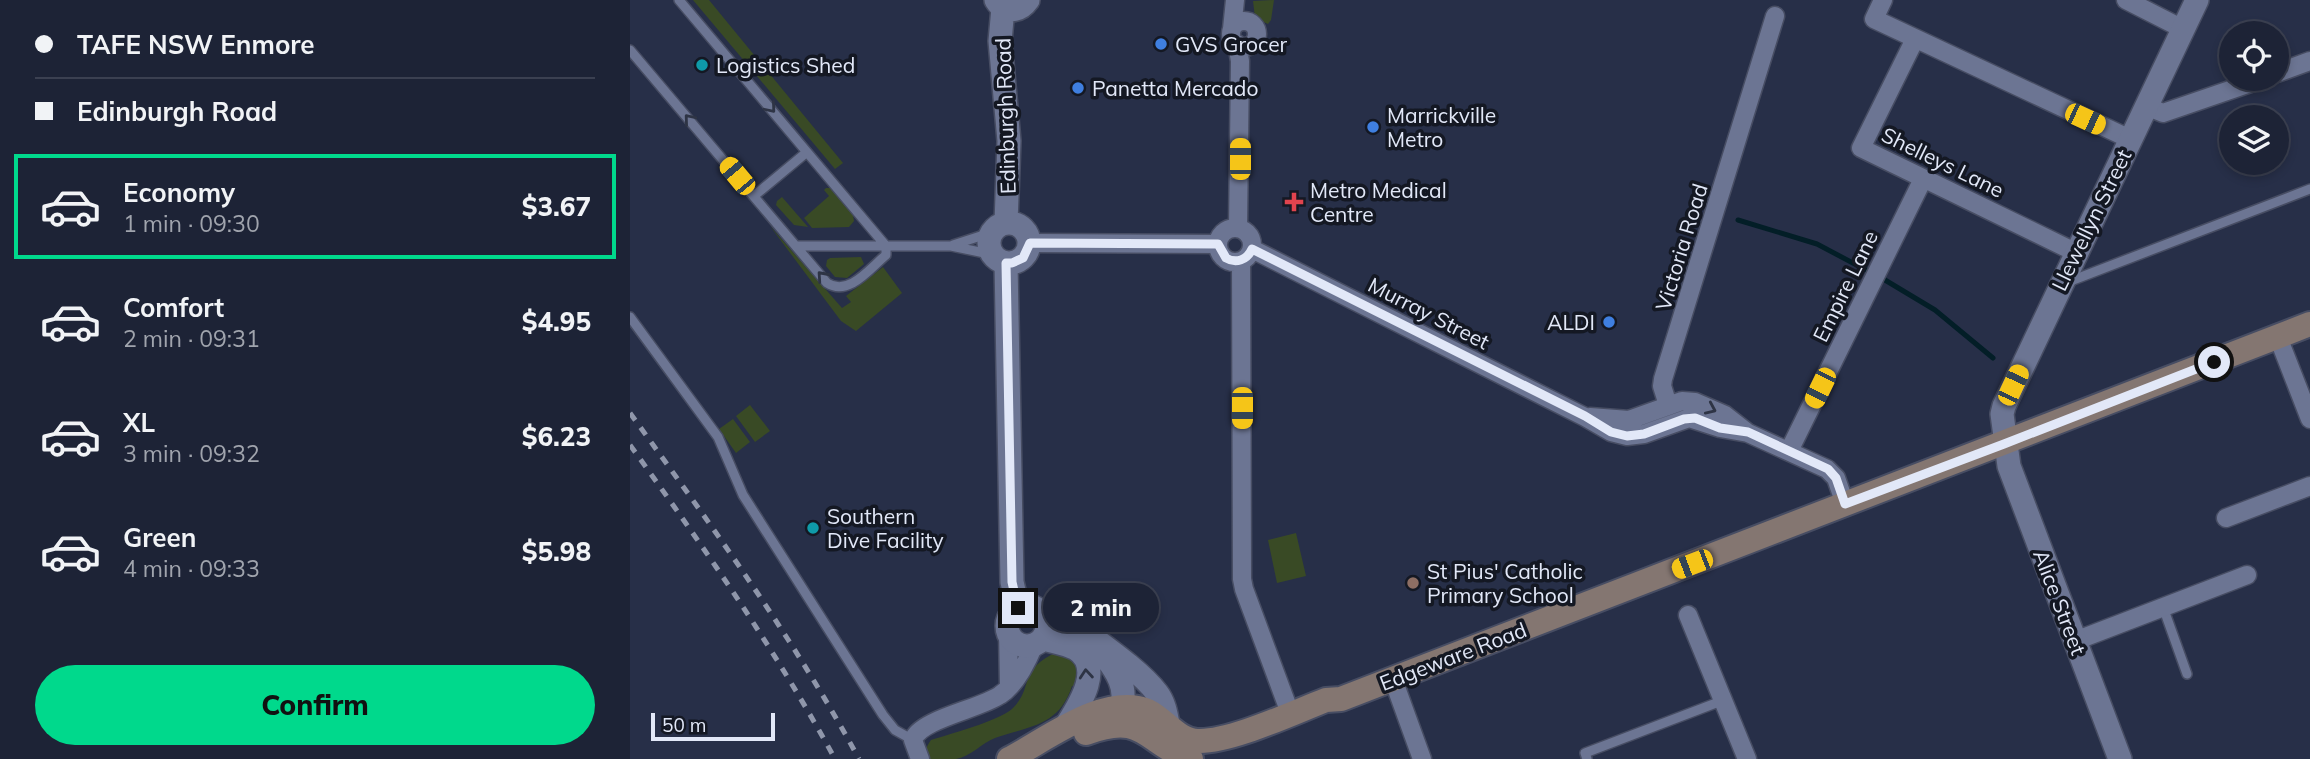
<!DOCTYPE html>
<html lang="en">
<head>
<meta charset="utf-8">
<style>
	:root { --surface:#1d2336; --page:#2a2f42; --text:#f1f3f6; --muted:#a0a4ad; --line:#3b4051; --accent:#00d98c }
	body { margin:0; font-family:Mulish,sans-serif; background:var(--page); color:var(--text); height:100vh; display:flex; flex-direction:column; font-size:26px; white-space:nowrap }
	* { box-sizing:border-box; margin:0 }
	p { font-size:23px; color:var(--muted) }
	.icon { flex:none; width:38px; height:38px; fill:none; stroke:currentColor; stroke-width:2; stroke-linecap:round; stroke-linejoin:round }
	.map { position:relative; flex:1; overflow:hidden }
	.panel { display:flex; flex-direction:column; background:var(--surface); width:630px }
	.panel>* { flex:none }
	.hud { display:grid; align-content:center; height:154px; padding:0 35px; background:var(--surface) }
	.tools { position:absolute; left:1589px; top:21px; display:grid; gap:14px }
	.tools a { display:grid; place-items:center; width:70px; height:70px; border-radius:50%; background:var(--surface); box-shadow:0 4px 10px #0003,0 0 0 2px var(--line); font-size:35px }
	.scale { position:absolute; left:21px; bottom:18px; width:124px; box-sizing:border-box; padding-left:7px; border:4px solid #e2e8f8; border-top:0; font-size:19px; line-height:24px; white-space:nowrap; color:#e2e8f8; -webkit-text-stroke:5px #141823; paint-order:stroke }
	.end { position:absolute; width:32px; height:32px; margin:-16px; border:9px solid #e2e8f8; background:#111; box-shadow:0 0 0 4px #111 }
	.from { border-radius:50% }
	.bubble { position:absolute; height:49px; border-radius:24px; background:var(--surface); box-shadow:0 4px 10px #0003,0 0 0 2px var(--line); font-size:23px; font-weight:800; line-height:49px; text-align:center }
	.car { position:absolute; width:21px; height:42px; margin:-21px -10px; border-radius:9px; box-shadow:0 0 5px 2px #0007; background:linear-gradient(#f5c518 24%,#345 0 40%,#f5c518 0 76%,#345 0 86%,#f5c518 0) }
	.hud b { display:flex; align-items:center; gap:24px; height:66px; font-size:26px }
	.hud b+b { border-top:2px solid var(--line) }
	.hud i { width:18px; height:18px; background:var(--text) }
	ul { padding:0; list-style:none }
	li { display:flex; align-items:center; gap:21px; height:105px; margin:0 14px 10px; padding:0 21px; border:4px solid transparent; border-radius:0px }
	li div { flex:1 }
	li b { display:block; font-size:26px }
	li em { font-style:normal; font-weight:800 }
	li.on { border-color:var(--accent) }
	li>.icon { width:63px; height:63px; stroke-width:1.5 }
	.primary-button { display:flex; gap:14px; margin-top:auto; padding:14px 35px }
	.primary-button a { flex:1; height:80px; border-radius:42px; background:var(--accent); color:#111; font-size:28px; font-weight:800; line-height:80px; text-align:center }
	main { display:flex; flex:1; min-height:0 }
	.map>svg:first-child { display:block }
</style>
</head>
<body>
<main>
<section class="panel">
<div class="hud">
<b><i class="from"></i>TAFE NSW Enmore</b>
<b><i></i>Edinburgh Road</b>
</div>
<ul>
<li class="on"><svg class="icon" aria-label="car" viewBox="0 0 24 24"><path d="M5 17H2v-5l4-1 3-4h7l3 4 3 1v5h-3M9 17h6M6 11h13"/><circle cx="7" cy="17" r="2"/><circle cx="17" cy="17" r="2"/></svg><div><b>Economy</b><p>1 min · 09:30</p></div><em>$3.67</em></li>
<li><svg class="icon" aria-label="car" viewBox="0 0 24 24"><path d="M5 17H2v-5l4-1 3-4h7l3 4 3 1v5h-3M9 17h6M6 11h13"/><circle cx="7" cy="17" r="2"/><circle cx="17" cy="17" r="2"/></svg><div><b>Comfort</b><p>2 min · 09:31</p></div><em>$4.95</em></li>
<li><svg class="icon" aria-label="car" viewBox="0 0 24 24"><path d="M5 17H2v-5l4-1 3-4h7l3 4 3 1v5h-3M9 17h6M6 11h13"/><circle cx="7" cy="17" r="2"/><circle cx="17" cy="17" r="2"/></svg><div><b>XL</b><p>3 min · 09:32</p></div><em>$6.23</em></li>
<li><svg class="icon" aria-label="car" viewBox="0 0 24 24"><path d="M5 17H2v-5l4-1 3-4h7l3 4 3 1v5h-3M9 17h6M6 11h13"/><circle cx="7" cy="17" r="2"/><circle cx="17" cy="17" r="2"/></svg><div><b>Green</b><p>4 min · 09:33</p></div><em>$5.98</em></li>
</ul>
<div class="primary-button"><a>Confirm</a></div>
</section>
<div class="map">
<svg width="1680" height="759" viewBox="0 0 1680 759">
	<rect width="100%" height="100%" fill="#272f48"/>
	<path fill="#394a25" d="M63 0H79L213 163 205 169Z
		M644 0 641 20 638 24 625 18 623 1Z
		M196 188H200L223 215 224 221 219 227 182 228 174 218 199 196 194 190Z
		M152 197 178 227 164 225 146 205 147 201Z
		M140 226 212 308 221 302 216 296 253 267 272 293 226 331 211 321Z
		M231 257 234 264 217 278 205 277 196 266 197 260 200 258Z
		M120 405 140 431 125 442 106 416Z
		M103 419 120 442 106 453 89 429Z
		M666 533 676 576 647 583 638 540Z
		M427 652 447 662 449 687 442 686C429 726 400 726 365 738 352 743 340 757 326 759 318 759 307 759 299 759 294 752 296 747 301 740 320 734 368 721 382 709 405 687 386 671 427 652Z"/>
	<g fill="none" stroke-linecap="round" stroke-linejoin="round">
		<path stroke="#031e27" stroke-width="5" d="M1108 220 1187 244 1238 271
			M1255 280 1305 310 1363 358"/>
		<g stroke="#474d63" stroke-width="12">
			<path id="service" d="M0 50 197 283C219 297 240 268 256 255V246L49 0
				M124 196 177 152
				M323 245 363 232
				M167 246H321L364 255
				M1438 282 1680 189
				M0 317 88 437 113 495 253 715 265 730 283 740
				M1533 607 1557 674
				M957 759 955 753 1094 700"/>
		</g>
		<g stroke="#474d63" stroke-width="21">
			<path id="minor" d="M1253 0 1244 19 1500 139
				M1496 0 1553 29
				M601 34a13 13 0 1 1 26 0a13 13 0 1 1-26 0Z
				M602 29 605 0
				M1285 39 1231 148 1445 252
				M607 44 610 61 608 228
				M1647 73 1680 61
				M1516 106 1533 113 1632 79
				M588 245a17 17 0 1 1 34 0a17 17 0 1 1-34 0Z
				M400 243 588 244
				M622 249 955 417 981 432 997 436 1014 434 1059 418 1090 428 1118 433
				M611 261 612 579 614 589 660 713
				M1648 337 1680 419
				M1038 405 1032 386 1033 379 1145 16
				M960 417 999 420 1052 401 1065 402 1095 415 1118 433 1197 469 1206 478 1215 504
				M1159 451 1293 179
				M1596 518 1680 486
				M1058 615 1117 759
				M378 632 379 686
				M1445 641 1617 575
				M763 679 792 759
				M290 759 283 740C290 719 350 709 370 695 386 685 397 662 404 645"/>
		</g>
		<g stroke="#474d63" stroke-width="26">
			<path id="tertiary" d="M366 0C374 13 389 13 398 0
				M373 8 370 41 379 141 376 223
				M359 243a20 20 0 1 1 40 0a20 20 0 1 1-40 0Z
				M376 263 382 582 388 608
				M377 626a20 20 0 1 1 40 0a20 20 0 1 1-40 0Z
				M413 612 432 616 441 621C466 641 509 669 527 693 534 702 536 713 538 724
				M414 639C424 642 437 644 446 649 475 667 448 707 436 726
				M475 656C486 671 498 688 491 707
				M1490 759 1379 466 1372 414 1374 406 1567 0"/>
		</g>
		<g stroke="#474d63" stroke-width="28">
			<path id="secondary" d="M456 733C516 711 513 743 561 759
				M379 759C416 740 475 693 518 711 535 719 548 741 568 741 601 742 662 713 696 700L711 699 1680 324"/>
		</g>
		<use href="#service" stroke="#6c7593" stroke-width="9"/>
		<use href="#minor" stroke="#6c7593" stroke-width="18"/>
		<use href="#tertiary" stroke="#6c7593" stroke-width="23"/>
		<use href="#secondary" stroke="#847671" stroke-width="24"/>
		<path stroke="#8f96aa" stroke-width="5" stroke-dasharray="9 9" stroke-linecap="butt" d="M0 413C81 525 163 637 229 759
			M0 445C73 546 145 649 205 759"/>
	</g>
	<defs><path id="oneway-chevron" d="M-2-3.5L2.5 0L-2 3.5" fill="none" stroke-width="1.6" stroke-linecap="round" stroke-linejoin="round" transform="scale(1.75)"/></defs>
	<g stroke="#2e3445">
		<use href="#oneway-chevron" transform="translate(141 108) rotate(50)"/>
		<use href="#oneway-chevron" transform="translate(59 119) rotate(-130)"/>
		<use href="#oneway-chevron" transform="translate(192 276) rotate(-132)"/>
		<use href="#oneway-chevron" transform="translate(1081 409) rotate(24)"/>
		<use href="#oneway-chevron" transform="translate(456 674) rotate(-95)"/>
	</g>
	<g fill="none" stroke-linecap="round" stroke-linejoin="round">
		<path stroke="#e2e8f8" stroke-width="9" d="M388 608 382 582 376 263H382L393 258 400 243 588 244 596 258C606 264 617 260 622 249L955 416 981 432 997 436 1014 434 1054 419 1065 418 1090 428 1118 432 1198 469 1206 478 1215 504 1374 444 1584 362"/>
	</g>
	<g fill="#3f7fe0" stroke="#141823" stroke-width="2.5">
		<circle cx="531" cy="44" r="7"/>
		<circle cx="448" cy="88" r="7"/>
		<circle cx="743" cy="127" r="7"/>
		<circle cx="979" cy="322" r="7"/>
	</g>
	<g fill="#0f9aa8" stroke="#141823" stroke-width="2.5">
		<circle cx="72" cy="65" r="7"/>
		<circle cx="183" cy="528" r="7"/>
	</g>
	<path fill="#e0444e" stroke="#141823" stroke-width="2.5" d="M660.5 191.5h7v7h7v7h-7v7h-7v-7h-7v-7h7z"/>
	<circle fill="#8d6e63" stroke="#141823" stroke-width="2.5" cx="783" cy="583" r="7"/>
	<g text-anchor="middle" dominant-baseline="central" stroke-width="7" stroke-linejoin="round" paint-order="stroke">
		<g font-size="21" fill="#e2e8f8" stroke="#141823" text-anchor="start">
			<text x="545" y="44">GVS Grocer</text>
			<text x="86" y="65">Logistics Shed</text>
			<text x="462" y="88">Panetta Mercado</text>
			<text x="757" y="115">Marrickville<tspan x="757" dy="24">Metro</tspan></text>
			<text x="680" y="190">Metro Medical<tspan x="680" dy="24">Centre</tspan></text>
			<text x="965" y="322" text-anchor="end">ALDI</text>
			<text x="197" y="516">Southern<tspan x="197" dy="24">Dive Facility</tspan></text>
			<text x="797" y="571">St Pius' Catholic<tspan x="797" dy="24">Primary School</tspan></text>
		</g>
		<g font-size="21" fill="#e2e8f8" stroke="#141823">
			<text transform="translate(375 116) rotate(-92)">Edinburgh Road</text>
			<text transform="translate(1313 162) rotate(26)">Shelleys Lane</text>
			<text transform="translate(1461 220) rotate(-64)">Llewellyn Street</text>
			<text transform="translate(1051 247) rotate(-73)">Victoria Road</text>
			<text transform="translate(1215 286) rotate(-64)">Empire Lane</text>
			<text transform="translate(799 313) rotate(27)">Murray Street</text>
			<text transform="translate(1430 602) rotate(69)">Alice Street</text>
			<text transform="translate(823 656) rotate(-21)">Edgeware Road</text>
		</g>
	</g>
</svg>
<div class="tools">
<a><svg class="icon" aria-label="locate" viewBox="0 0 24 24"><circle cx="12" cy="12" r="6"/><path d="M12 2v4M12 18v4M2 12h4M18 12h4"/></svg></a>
<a><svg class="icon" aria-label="layers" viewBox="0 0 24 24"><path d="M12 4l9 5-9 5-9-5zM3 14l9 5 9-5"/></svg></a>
</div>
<div class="scale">50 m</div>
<i class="end from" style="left:1584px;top:362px"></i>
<i class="end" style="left:388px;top:608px"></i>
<div class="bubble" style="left:413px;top:583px;width:116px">2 min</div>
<i class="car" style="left:1455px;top:119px;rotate:115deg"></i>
<i class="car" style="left:610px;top:159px;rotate:0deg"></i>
<i class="car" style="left:107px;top:176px;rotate:320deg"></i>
<i class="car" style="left:1383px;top:385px;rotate:25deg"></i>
<i class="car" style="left:1190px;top:388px;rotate:206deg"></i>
<i class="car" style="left:612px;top:408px;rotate:180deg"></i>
<i class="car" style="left:1062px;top:564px;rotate:249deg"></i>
</div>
</main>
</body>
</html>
